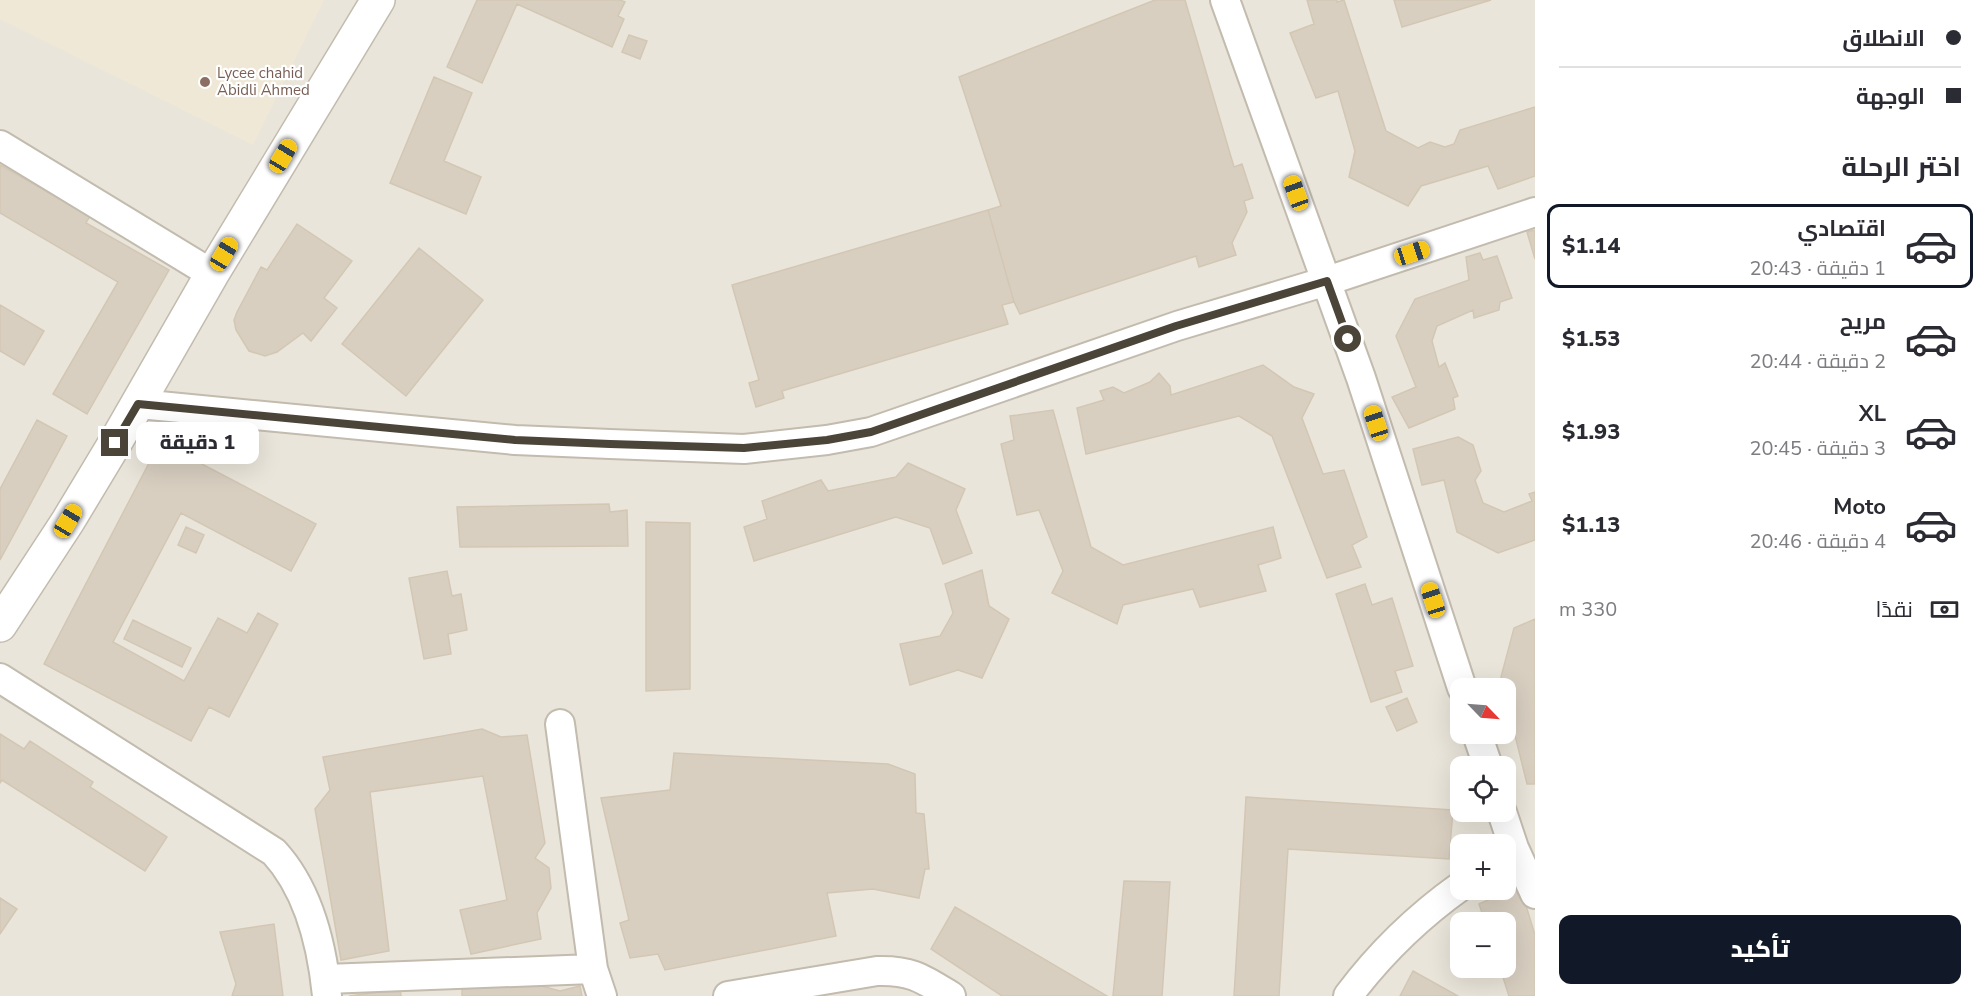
<!DOCTYPE html>
<html lang="ar">
<head>
<meta charset="utf-8">
<style>
	:root { --surface:#fff; --page:#f2f2f3; --text:#2b2b33; --muted:#7c7c81; --line:#e1e1e2; --accent:#111827 }
	body { margin:0; font-family:"Nunito Sans",Cairo,sans-serif; background:var(--page); color:var(--text); direction:rtl; height:100vh; display:flex; flex-direction:column; font-size:22px; white-space:nowrap }
	* { box-sizing:border-box; margin:0 }
	p { font-size:20px; color:var(--muted) }
	.icon { flex:none; width:33px; height:33px; fill:none; stroke:currentColor; stroke-width:2; stroke-linecap:round; stroke-linejoin:round }
	.map { position:relative; flex:1; overflow:hidden; direction:ltr }
	.sheet { display:flex; flex-direction:column; background:var(--surface); width:450px }
	.sheet>* { flex:none }
	.hud { display:grid; align-content:center; height:132px; padding:0 24px; background:var(--surface) }
	.needle { width:39px; rotate:115deg }
	.buttons { position:absolute; left:1450px; top:678px; display:grid; gap:12px }
	.buttons a { display:grid; place-items:center; width:66px; height:66px; border-radius:12px; background:var(--surface); box-shadow:0 6px 24px #0002; font-size:30px }
	.end { position:absolute; width:27px; height:27px; margin:-14px; border:8px solid #4b4439; background:#fff; box-shadow:0 0 0 3px #fff }
	.from { border-radius:50% }
	.bubble { position:absolute; height:42px; border-radius:12px; background:var(--surface); box-shadow:0 6px 24px #0002; font-size:20px; font-weight:800; line-height:42px; text-align:center; direction:rtl }
	.car { position:absolute; width:18px; height:36px; margin:-18px -9px; border-radius:8px; box-shadow:0 0 4px 2px #0007; background:linear-gradient(#f5c518 24%,#345 0 40%,#f5c518 0 76%,#345 0 86%,#f5c518 0) }
	.hud b { display:flex; align-items:center; gap:21px; height:57px; font-size:22px }
	.hud b+b { border-top:2px solid var(--line) }
	.hud i { width:15px; height:15px; background:var(--text) }
	ul { padding:0; list-style:none }
	li { display:flex; align-items:center; gap:18px; height:84px; margin:0 12px 9px; padding:0 12px; border:3px solid transparent; border-radius:12px }
	li div { flex:1 }
	li b { display:block; font-size:22px }
	li em { font-style:normal; font-weight:800 }
	li.selected { border-color:var(--accent) }
	li>.icon { width:54px; height:54px; stroke-width:1.5 }
	h2 { padding:0 24px; font-size:27px; line-height:72px }
	.pay { display:flex; align-items:center; gap:15px; height:66px; padding:0 24px; font-size:22px }
	.pay p { margin-inline-start:auto }
	.button { display:flex; gap:12px; margin-top:auto; padding:12px 24px }
	.button a { flex:1; height:69px; border-radius:12px; background:var(--accent); color:#fff; font-size:24px; font-weight:800; line-height:69px; text-align:center }
	main { display:flex; flex:1; min-height:0 }
	.map>svg:first-child { display:block }
</style>
</head>
<body>
<main>
<section class="sheet">
<div class="hud">
<b><i class="from"></i>الانطلاق</b>
<b><i></i>الوجهة</b>
</div>
<h2>اختر الرحلة</h2>
<ul>
<li class="selected"><svg class="icon" aria-label="car" viewBox="0 0 24 24"><path d="M5 17H2v-5l4-1 3-4h7l3 4 3 1v5h-3M9 17h6M6 11h13"/><circle cx="7" cy="17" r="2"/><circle cx="17" cy="17" r="2"/></svg><div><b>اقتصادي</b><p>1 دقيقة · 20:43</p></div><em>$1.14</em></li>
<li><svg class="icon" aria-label="car" viewBox="0 0 24 24"><path d="M5 17H2v-5l4-1 3-4h7l3 4 3 1v5h-3M9 17h6M6 11h13"/><circle cx="7" cy="17" r="2"/><circle cx="17" cy="17" r="2"/></svg><div><b>مريح</b><p>2 دقيقة · 20:44</p></div><em>$1.53</em></li>
<li><svg class="icon" aria-label="car" viewBox="0 0 24 24"><path d="M5 17H2v-5l4-1 3-4h7l3 4 3 1v5h-3M9 17h6M6 11h13"/><circle cx="7" cy="17" r="2"/><circle cx="17" cy="17" r="2"/></svg><div><b>XL</b><p>3 دقيقة · 20:45</p></div><em>$1.93</em></li>
<li><svg class="icon" aria-label="car" viewBox="0 0 24 24"><path d="M5 17H2v-5l4-1 3-4h7l3 4 3 1v5h-3M9 17h6M6 11h13"/><circle cx="7" cy="17" r="2"/><circle cx="17" cy="17" r="2"/></svg><div><b>Moto</b><p>4 دقيقة · 20:46</p></div><em>$1.13</em></li>
</ul>
<div class="pay"><svg class="icon" aria-label="cash" viewBox="0 0 24 24"><path d="M3 7h18v10H3z"/><circle cx="12" cy="12" r="2"/></svg>نقدًا<p>330 m</p></div>
<div class="button"><a>تأكيد</a></div>
</section>
<div class="map">
<svg width="1535" height="996" viewBox="0 0 1535 996">
	<rect width="100%" height="100%" fill="#f6f3ec"/>
	<path fill="#eae5da" fill-rule="evenodd" d="M0 0H1535V996H0ZM1461 688H1506V734H1461ZM1461 766H1506V812H1461ZM1461 844H1506V890H1461ZM1461 922H1506V968H1461Z"/>
	<path fill="#efe8d6" d="M0 0H324L253 145 0 19Z"/>
	<path fill="#d8cfc1" stroke="#d3c7b4" stroke-width="1.5" d="M477 0H620L625 2 618 16 624 19 612 47 517 4 482 83 447 67Z
		M1155 0H1185L1234 167 1242 164 1253 198 1244 201 1247 212 1232 243 1236 255 1199 267 1196 256 1020 314 1014 302 988 210 1001 206 959 77Z
		M1307 0H1337V2L1344 0 1386 131 1418 148 1430 142 1445 147 1454 144 1460 130 1535 107V176L1498 189 1488 166 1421 186 1408 206 1349 177 1355 151 1338 91 1316 98 1290 33 1314 24Z
		M1394 0H1491L1402 27Z
		M629 35 647 41 640 59 622 52Z
		M434 77 472 93 444 161 481 177 466 214 390 183Z
		M0 165 90 216 86 223 169 270 87 414 53 394 118 282 0 213Z
		M988 210 1014 302 1002 305 1008 324 782 391 784 398 756 407 749 383 759 380 732 285Z
		M297 224 352 261 324 298 337 308 311 341 303 333 277 352 265 356 249 351 236 330 234 320 237 312 261 267 267 270Z
		M1535 230V259L1527 232Z
		M419 248 483 300 406 396 342 344Z
		M1480 253 1483 260 1497 256 1512 298 1500 302 1499 310 1474 318 1473 310 1437 326 1432 341 1439 367 1445 363 1458 396 1453 398 1455 409 1409 428 1392 397 1416 387 1396 336 1415 299 1469 280 1466 257Z
		M0 305 44 331 24 365 0 351Z
		M1263 365 1294 387 1314 394 1302 418 1323 474 1344 470 1367 537 1352 545 1361 567 1327 578 1272 436 1239 416 1086 454 1077 408 1104 400 1100 391 1113 387 1124 393 1150 382 1159 373 1170 386 1171 395Z
		M1053 410 1091 547 1123 565 1273 527 1281 558 1258 565 1266 591 1200 607 1193 589 1123 605 1117 624 1052 593 1063 571 1039 510 1017 515 1001 444 1014 440 1010 416Z
		M37 420 67 436 0 560V489Z
		M1458 437 1473 445 1481 471 1475 480 1483 503 1504 512 1532 501 1529 494 1535 492V540L1498 553 1457 532 1444 480 1422 485 1413 449Z
		M160 442 316 524 291 571 181 513 113 642 184 681 218 618 247 633 258 613 278 624 229 717 209 707 191 741 44 664Z
		M908 463 965 489 956 510 972 553 943 564 930 528 896 517 754 561 744 527 767 519 762 501 821 480 828 491 896 477Z
		M609 504 610 512 627 510 628 546 460 547 457 507Z
		M646 522 690 523V689L646 691Z
		M186 527 204 535 196 553 178 545Z
		M982 570 989 606 1009 619 982 678 958 670 910 685 900 644 940 636 953 613 945 584Z
		M447 571 452 596 461 594 467 630 448 634 451 654 424 659 409 578Z
		M1365 584 1372 605 1392 598 1413 666 1395 671 1402 692 1371 702 1336 594Z
		M1535 619V784H1527L1506 699V688H1503L1501 677 1514 628Z
		M133 620 191 648 182 667 124 639Z
		M1407 698 1417 722 1397 731 1386 707Z
		M482 729 501 737 527 735 545 843 535 858 549 868 551 888 537 913 541 939 471 954 460 910 507 900 483 776 370 792 389 951 341 960 315 809 330 790 323 757Z
		M0 734 24 749 30 741 93 782 90 787 167 837 145 871 2 780 0 783Z
		M674 753 888 764 915 774 916 813 924 814 929 869H925L919 898 873 889 827 893 836 936 665 970 658 954 630 958 620 923 629 920 601 798 670 790Z
		M1246 797 1453 810 1449 859 1288 849 1279 996H1234Z
		M1124 881 1170 882 1162 996H1113Z
		M1520 886 1535 935V996H1509L1500 968H1506V922H1485L1479 904Z
		M0 898 17 909 0 934Z
		M955 907 1107 996H1002L931 949Z
		M274 924 283 996H232L236 984 220 932Z
		M1413 971 1458 996H1400Z
		M516 979 560 991 580 986 582 996H462V985Z
		M400 989 401 996H349Z"/>
	<g fill="none" stroke-linecap="round" stroke-linejoin="round">
		<g stroke="#c2bbae" stroke-width="32">
			<path id="minor" d="M1225 0 1361 378 1462 688
				M0 145 212 274
				M139 404 515 440 610 444 744 449 827 440 871 432 1177 326 1327 281 1535 212
				M0 678 274 852C309 890 322 945 327 996
				M560 724 593 969 602 996
				M1477 734 1488 766
				M1502 812 1514 848 1535 894
				M326 979 593 969
				M728 996 877 971C911 970 922 978 951 996
				M1348 996C1381 952 1416 918 1461 886"/>
		</g>
		<g stroke="#c2bbae" stroke-width="36">
			<path id="tertiary" d="M0 625 68 521 115 443 212 274 378 0"/>
		</g>
		<use href="#minor" stroke="#fff" stroke-width="28"/>
		<use href="#tertiary" stroke="#fff" stroke-width="33"/>
	</g>
	<g fill="none" stroke-linecap="round" stroke-linejoin="round">
		<path stroke="#4b4439" stroke-width="8" d="M115 443 138 404 515 440 610 444 744 448 827 440 871 432 1176 326 1327 281 1348 339"/>
	</g>
	<circle fill="#8d6e63" stroke="#fff" stroke-width="2" cx="205" cy="82" r="6"/>
	<g text-anchor="middle" dominant-baseline="central" stroke-width="4.5" stroke-linejoin="round" paint-order="stroke">
		<g font-size="15" fill="#785e54" stroke="#fff" text-anchor="start">
			<text x="217" y="73">Lycee chahid<tspan x="217" dy="17">Abidli Ahmed</tspan></text>
		</g>
	</g>
</svg>
<div class="buttons">
<a><svg class="needle" viewBox="-14 -14 28 28"><path d="M0-13l5 13h-10z" fill="#e53935"/><path d="M0 13l5-13h-10z" fill="#7c7c81"/></svg></a>
<a><svg class="icon" aria-label="locate" viewBox="0 0 24 24"><circle cx="12" cy="12" r="6"/><path d="M12 2v4M12 18v4M2 12h4M18 12h4"/></svg></a>
<a>+</a>
<a>−</a>
</div>
<i class="end from" style="left:1348px;top:339px"></i>
<i class="end" style="left:115px;top:443px"></i>
<div class="bubble" style="left:136px;top:422px;width:123px">1 دقيقة</div>
<i class="car" style="left:283px;top:156px;rotate:31deg"></i>
<i class="car" style="left:1296px;top:193px;rotate:340deg"></i>
<i class="car" style="left:1412px;top:253px;rotate:72deg"></i>
<i class="car" style="left:224px;top:254px;rotate:31deg"></i>
<i class="car" style="left:1376px;top:423px;rotate:342deg"></i>
<i class="car" style="left:68px;top:521px;rotate:31deg"></i>
<i class="car" style="left:1433px;top:600px;rotate:342deg"></i>
</div>
</main>
</body>
</html>
